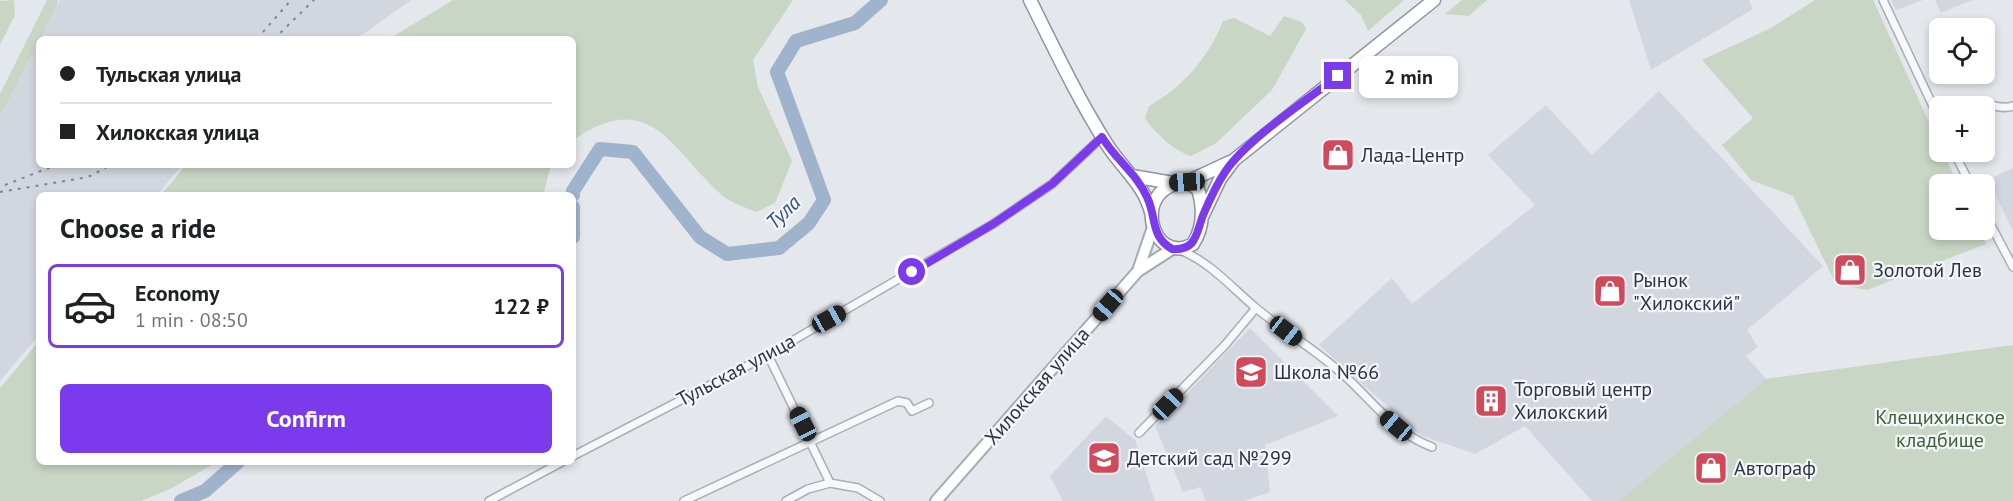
<!DOCTYPE html>
<html lang="en">
<head>
<meta charset="utf-8">
<style>
	:root { --surface:#fff; --page:#f6f6f6; --text:#202124; --muted:#757577; --line:#e0e0e0; --accent:#7c3aed }
	body { margin:0; font-family:"PT Sans",sans-serif; background:var(--page); color:var(--text); height:100vh; display:flex; flex-direction:column; font-size:22px; white-space:nowrap }
	* { box-sizing:border-box; margin:0 }
	p { font-size:20px; color:var(--muted) }
	.icon { flex:none; width:33px; height:33px; fill:none; stroke:currentColor; stroke-width:2; stroke-linecap:round; stroke-linejoin:round }
	.map { position:relative; flex:1; overflow:hidden }
	.drawer { position:absolute; left:36px; top:192px; width:540px; height:273px; display:flex; flex-direction:column; background:var(--surface); border-radius:9px; box-shadow:0 3px 9px #0003 }
	.drawer>* { flex:none }
	.banner { position:absolute; left:36px; top:36px; width:540px; height:132px; border-radius:9px; box-shadow:0 3px 9px #0003; display:grid; align-content:center; height:132px; padding:0 24px; background:var(--surface) }
	.fabs { position:absolute; left:1929px; top:18px; display:grid; gap:12px }
	.fabs a { display:grid; place-items:center; width:66px; height:66px; border-radius:9px; background:var(--surface); box-shadow:0 3px 9px #0003; font-size:30px }
	.end { position:absolute; width:27px; height:27px; margin:-14px; border:8px solid #7c3aed; background:#fff; box-shadow:0 0 0 3px #fff }
	.from { border-radius:50% }
	.bubble { position:absolute; height:42px; border-radius:9px; background:var(--surface); box-shadow:0 3px 9px #0003; font-size:20px; font-weight:800; line-height:42px; text-align:center }
	.car { position:absolute; width:18px; height:36px; margin:-18px -9px; border-radius:8px; box-shadow:0 0 4px 2px #0007; background:linear-gradient(#222 24%,#8ab4d8 0 40%,#222 0 76%,#8ab4d8 0 86%,#222 0) }
	.banner b { display:flex; align-items:center; gap:21px; height:57px; font-size:22px }
	.banner b+b { border-top:2px solid var(--line) }
	.banner i { width:15px; height:15px; background:var(--text) }
	ul { padding:0; list-style:none }
	li { display:flex; align-items:center; gap:18px; height:84px; margin:0 12px 9px; padding:0 12px; border:3px solid transparent; border-radius:9px }
	li div { flex:1 }
	li b { display:block; font-size:22px }
	li em { font-style:normal; font-weight:800 }
	li.active { border-color:var(--accent) }
	li>.icon { width:54px; height:54px; stroke-width:1.5 }
	h2 { padding:0 24px; font-size:27px; line-height:72px }
	.button { display:flex; gap:12px; margin-top:auto; padding:12px 24px }
	.button a { flex:1; height:69px; border-radius:9px; background:var(--accent); color:#fff; font-size:24px; font-weight:800; line-height:69px; text-align:center }
	.map>svg:first-child { display:block }
</style>
</head>
<body>
<div class="map">
<svg width="2013" height="501" viewBox="0 0 2013 501">
	<rect width="100%" height="100%" fill="#e4e7ec"/>
	<path fill="#d2d6de" d="M60 0H411L356 39H40Z
		M1629 0H1749L1753 9 1651 70Z
		M1891 0H1923L1896 10Z
		M1935 0H1972L1941 13Z
		M39 41V165H182L157 195H39V335L0 381V117Z
		M1659 91 1823 266 1747 330 1758 347 1746 356 1766 379 1618 501H1592L1525 426 1475 454 1420 435 1319 345 1392 278 1412 304 1535 205 1488 155 1546 105 1592 155Z
		M2013 168V231L1988 180Z
		M1250 328 1338 416 1265 445 1270 492 1244 501H1206L1200 487 1183 492 1155 426Z
		M1106 416 1135 440 1155 501H1063L1050 476Z"/>
	<path fill="#c9d6c5" d="M14 0 15 15 0 45V1Z
		M47 0H58L57 6 0 117V94Z
		M453 0H793L753 60 758 87 792 161 775 203 756 212C745 207 731 203 723 196 671 151 652 86 573 140V39H389Z
		M1345 0H1404L1368 31 1361 15Z
		M1462 0H1487L1469 16 1445 14Z
		M1815 0H1873L1939 144 1940 152H1943L1958 184H1940V230H1979L1986 244 1867 290 1836 284 1793 196 1751 180 1722 145 1753 118 1702 60 1771 28Z
		M1284 16 1302 22 1306 29 1272 90 1215 144 1191 156C1174 151 1154 132 1145 118L1149 106C1182 88 1210 56 1223 21L1234 18 1270 36Z
		M186 165H551L543 195H161Z
		M39 341V462H217L172 488 141 501H0V388Z
		M2013 345V501H1618L1766 379Z"/>
	<g fill="none" stroke-linecap="round" stroke-linejoin="round">
		<path stroke="#9fb4cc" stroke-width="14" d="M573 195V191L600 149 633 152 700 237 727 254 779 248 809 223 824 200 777 72 796 41 855 23 881 0
			M573 207V237
			M181 501 205 491 238 462"/>
		<g stroke="#a9aeb7" stroke-width="10">
			<path id="street" d="M1883 0 1940 121
				M1974 106C1988 101 2000 111 2013 106
				M1954 152 1970 184
				M1984 212 2013 267
				M1180 250C1210 262 1231 287 1256 308 1285 332 1319 352 1347 378 1375 404 1395 433 1432 447
				M768 355 830 483 858 488 880 501
				M1139 433 1225 345 1256 308
				M573 456 768 355 993 224 1052 184 1102 137
				M489 501 562 462
				M684 501 898 401 907 403 912 411 929 403
				M786 501 808 489 830 483"/>
		</g>
		<g stroke="#a3abb8" stroke-width="14">
			<path id="primary" d="M1139 268 1153 227
				M936 501 1138 271 1172 249"/>
		</g>
		<g stroke="#8b94a3" stroke-width="15">
			<path id="highway" d="M1030 0C1054 48 1077 97 1106 143 1122 169 1145 184 1152 216
				M1132 176 1173 183
				M1187 182 1198 189C1204 209 1204 227 1193 244 1151 268 1129 185 1187 182Z
				M1187 182 1230 162
				M1203 215 1220 179 1234 160 1434 0"/>
		</g>
		<use href="#street" stroke="#f7f8fa" stroke-width="7"/>
		<use href="#primary" stroke="#fff" stroke-width="10"/>
		<use href="#highway" stroke="#fff" stroke-width="12"/>
		<path stroke="#7d8696" stroke-width="2" stroke-dasharray="3 6" stroke-linecap="butt" d="M257 39 291 0
			M274 39 314 0
			M5 185 56 165
			M0 192 88 177 111 165"/>
	</g>
	<g fill="none" stroke-linecap="round" stroke-linejoin="round">
		<path stroke="#7c3aed" stroke-width="8" d="M912 272 993 224 1052 184 1102 137C1115 159 1137 174 1147 197 1157 218 1150 236 1172 249 1198 251 1196 231 1204 213 1210 199 1217 184 1225 172 1247 139 1306 101 1338 76"/>
	</g>
	<defs>
		<g id="shop-square" transform="scale(1.725)"><rect x="-9" y="-9" width="18" height="18" rx="4" fill="#d1495b" stroke="#f4f6f9"/><path d="M-5-2.5h2.3a2.7 3.5 0 0 1 5.4 0H5L5.5 6h-11ZM-1.5-2.5h3a1.5 2.3 0 0 0-3 0Z" fill="#fff"/></g>
		<g id="school-square" transform="scale(1.725)"><rect x="-9" y="-9" width="18" height="18" rx="4" fill="#d1495b" stroke="#f4f6f9"/><path d="M0-5L7-2L0 1L-7-2ZM-4 1L0 2.5L4 1V4Q0 6-4 4Z" fill="#fff"/></g>
		<g id="building-square" transform="scale(1.725)"><rect x="-9" y="-9" width="18" height="18" rx="4" fill="#d1495b" stroke="#f4f6f9"/><path d="M-4-6H4V6H1V3H-1V6H-4ZM-2.5-4.3h1.7v1.8h-1.7ZM.8-4.3h1.7v1.8H.8ZM-2.5-1h1.7V.8h-1.7ZM.8-1h1.7V.8H.8Z" fill="#fff"/></g>
	</defs>
	<g fill-rule="evenodd">
		<use href="#shop-square" x="1338" y="155"/>
		<use href="#shop-square" x="1850" y="270"/>
		<use href="#shop-square" x="1610" y="291"/>
		<use href="#school-square" x="1251" y="372"/>
		<use href="#building-square" x="1491" y="401"/>
		<use href="#school-square" x="1104" y="458"/>
		<use href="#shop-square" x="1711" y="468"/>
	</g>
	<g text-anchor="middle" dominant-baseline="central" stroke-width="4.5" stroke-linejoin="round" paint-order="stroke">
		<g font-size="20" fill="#2b3445" stroke="#f4f6f9" text-anchor="start">
			<text x="1361" y="155">Лада-Центр</text>
			<text x="1873" y="270">Золотой Лев</text>
			<text x="1633" y="280">Рынок<tspan x="1633" dy="23">"Хилокский"</tspan></text>
			<text x="1274" y="372">Школа №66</text>
			<text x="1514" y="389">Торговый центр<tspan x="1514" dy="23">Хилокский</tspan></text>
			<text x="1127" y="458">Детский сад №299</text>
			<text x="1734" y="468">Автограф</text>
		</g>
		<g font-size="20" fill="#2b3445" stroke="#f4f6f9">
			<text transform="translate(736 370) rotate(-28)">Тульская улица</text>
			<text transform="translate(1037 386) rotate(-49)">Хилокская улица</text>
		</g>
		<g font-size="20" fill="#3f6138" stroke="#f4f6f9">
			<text x="1940" y="417">Клещихинское<tspan x="1940" dy="23">кладбище</tspan></text>
		</g>
		<g font-size="21" font-style="italic" fill="#34527a" stroke="#f4f6f9">
			<text transform="translate(783 212) rotate(-44)">Тула</text>
		</g>
	</g>
</svg>
<div class="fabs">
<a><svg class="icon" aria-label="locate" viewBox="0 0 24 24"><circle cx="12" cy="12" r="6"/><path d="M12 2v4M12 18v4M2 12h4M18 12h4"/></svg></a>
<a>+</a>
<a>−</a>
</div>
<i class="end from" style="left:912px;top:272px"></i>
<i class="end" style="left:1338px;top:76px"></i>
<div class="bubble" style="left:1359px;top:56px;width:99px">2 min</div>
<i class="car" style="left:1187px;top:182px;rotate:267deg"></i>
<i class="car" style="left:1108px;top:305px;rotate:221deg"></i>
<i class="car" style="left:829px;top:319px;rotate:61deg"></i>
<i class="car" style="left:1286px;top:331px;rotate:128deg"></i>
<i class="car" style="left:1168px;top:404px;rotate:44deg"></i>
<i class="car" style="left:803px;top:424px;rotate:333deg"></i>
<i class="car" style="left:1396px;top:426px;rotate:310deg"></i>
<div class="banner">
<b><i class="from"></i>Тульская улица</b>
<b><i></i>Хилокская улица</b>
</div>
<section class="drawer">
<h2>Choose a ride</h2>
<ul>
<li class="active"><svg class="icon" aria-label="car" viewBox="0 0 24 24"><path d="M5 17H2v-5l4-1 3-4h7l3 4 3 1v5h-3M9 17h6M6 11h13"/><circle cx="7" cy="17" r="2"/><circle cx="17" cy="17" r="2"/></svg><div><b>Economy</b><p>1 min · 08:50</p></div><em>122 ₽</em></li>
</ul>
<div class="button"><a>Confirm</a></div>
</section>
</div>
</body>
</html>
